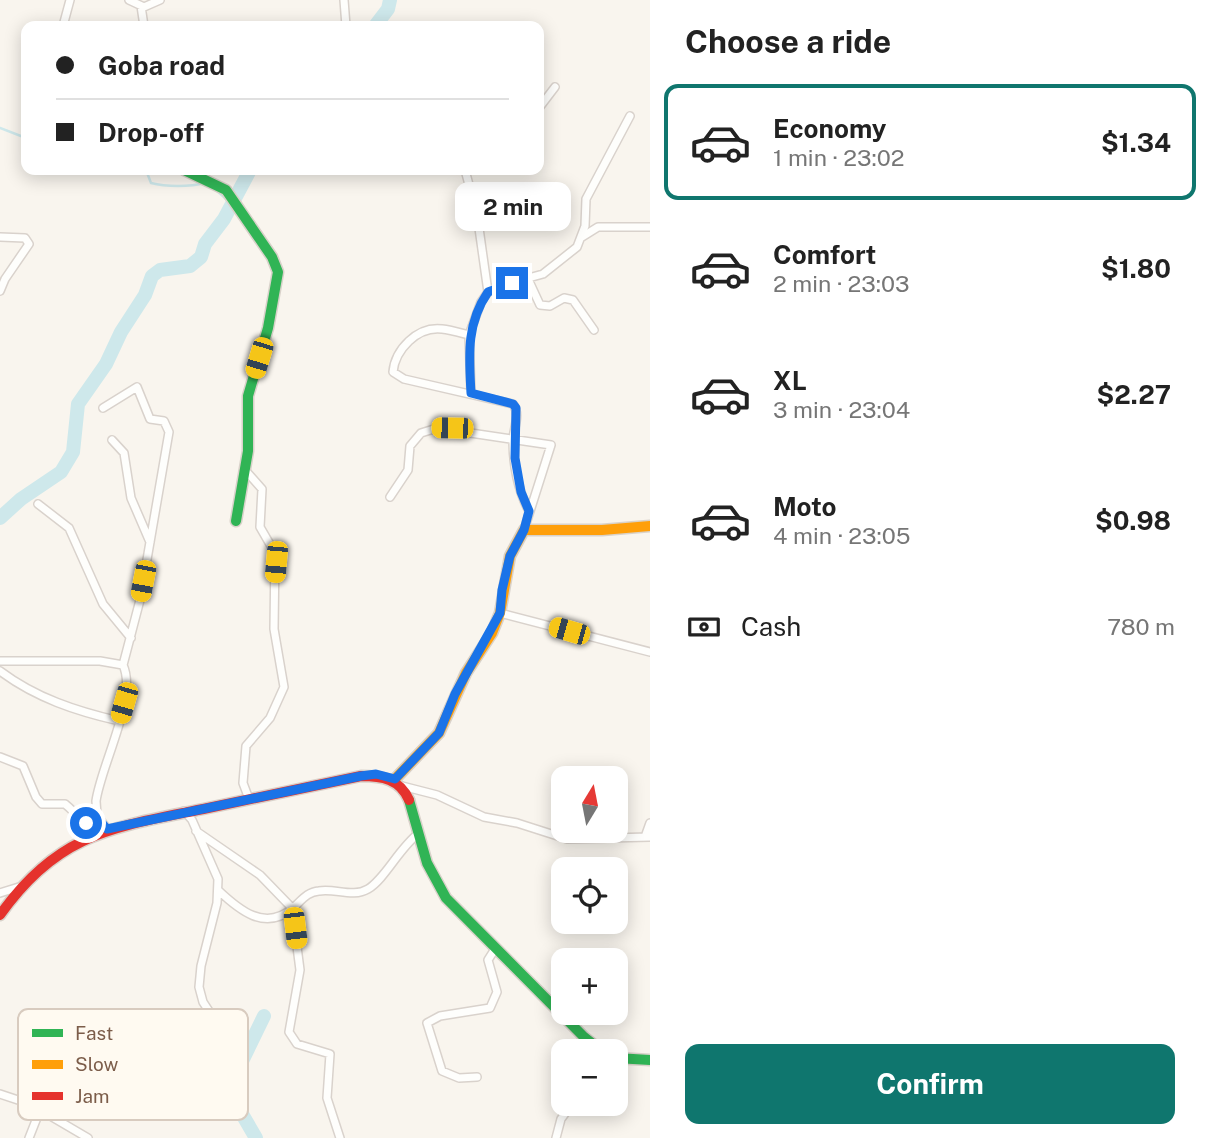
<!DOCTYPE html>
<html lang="en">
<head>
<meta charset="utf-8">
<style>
	:root { --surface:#fff; --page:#f6f6f6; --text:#222; --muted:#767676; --line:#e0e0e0; --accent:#0f766e }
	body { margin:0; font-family:"Public Sans",sans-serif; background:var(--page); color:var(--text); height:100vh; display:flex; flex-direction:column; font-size:26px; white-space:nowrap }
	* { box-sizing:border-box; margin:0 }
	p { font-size:23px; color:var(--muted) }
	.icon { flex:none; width:38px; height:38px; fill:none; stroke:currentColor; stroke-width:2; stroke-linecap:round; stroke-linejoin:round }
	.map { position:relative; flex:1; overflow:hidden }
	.drawer { display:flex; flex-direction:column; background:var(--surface); width:560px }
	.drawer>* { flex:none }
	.hud { position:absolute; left:21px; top:21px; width:523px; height:154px; border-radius:14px; box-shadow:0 4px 18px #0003; display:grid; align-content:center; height:154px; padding:0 35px; background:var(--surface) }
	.needle { width:46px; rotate:10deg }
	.tools { position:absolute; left:551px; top:766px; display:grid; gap:14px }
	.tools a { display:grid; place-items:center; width:77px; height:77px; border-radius:14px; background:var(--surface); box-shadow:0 4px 18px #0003; font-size:35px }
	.end { position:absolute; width:32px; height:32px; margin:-16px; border:9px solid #1a73e8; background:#fff; box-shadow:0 0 0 4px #fff }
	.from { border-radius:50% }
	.bubble { position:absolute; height:49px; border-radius:14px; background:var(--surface); box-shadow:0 4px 18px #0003; font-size:23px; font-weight:700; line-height:49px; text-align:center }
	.car { position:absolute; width:21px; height:42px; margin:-21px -10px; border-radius:9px; box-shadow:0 0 5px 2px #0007; background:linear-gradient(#f5c518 24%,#345 0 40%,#f5c518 0 76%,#345 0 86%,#f5c518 0) }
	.hud b { display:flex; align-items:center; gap:24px; height:66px; font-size:26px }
	.hud b+b { border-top:2px solid var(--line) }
	.hud i { width:18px; height:18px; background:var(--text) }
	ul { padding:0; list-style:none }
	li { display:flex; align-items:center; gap:21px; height:116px; margin:0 14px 10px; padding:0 21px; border:4px solid transparent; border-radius:14px }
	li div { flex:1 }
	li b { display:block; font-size:26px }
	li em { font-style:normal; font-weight:700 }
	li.on { border-color:var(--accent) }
	li>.icon { width:63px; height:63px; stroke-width:1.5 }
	h2 { padding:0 35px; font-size:32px; line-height:84px }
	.pay { display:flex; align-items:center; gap:18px; height:77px; padding:0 35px; font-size:26px }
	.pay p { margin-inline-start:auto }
	.primary-button { display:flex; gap:14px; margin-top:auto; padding:14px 35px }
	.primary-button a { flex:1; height:80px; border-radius:14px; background:var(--accent); color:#fff; font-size:28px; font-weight:700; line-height:80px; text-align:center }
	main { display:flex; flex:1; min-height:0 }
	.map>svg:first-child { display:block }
</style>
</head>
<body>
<main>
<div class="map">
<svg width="650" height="1138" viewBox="0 0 650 1138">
	<rect width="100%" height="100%" fill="#f9f5ee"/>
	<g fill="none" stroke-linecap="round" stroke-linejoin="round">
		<path stroke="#cee8eb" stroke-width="2.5" d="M0 128 26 138
			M146 170 151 183C166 187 190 187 205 183
			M216 190 226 199"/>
		<path stroke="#cee8eb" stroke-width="14" d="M375 26 388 9 390 0
			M0 518 21 499 61 472 73 452 78 404 106 364 121 332 145 295 152 276 160 270 190 266 201 257 205 244 224 219 250 170
			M256 1138 228 1090 264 1016"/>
		<g stroke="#d9d2cc" stroke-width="10">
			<path id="street" d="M129 0 144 7 160 0
				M344 0 346 26
				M141 6 144 26
				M63 26 70 0
				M539 108 555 87
				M465 170 477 214 488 292
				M0 237 25 238 29 244 5 279 0 291
				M582 237 598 227H650
				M528 279 540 305 550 306 564 298 573 300 594 330
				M469 335C461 333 451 330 442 329 417 326 395 350 393 372L404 379 513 404C521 415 513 429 513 441 513 464 518 491 529 511
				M471 393 469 335 481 302 488 292 496 287 543 274 577 247 585 226 586 199 630 116
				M103 408 137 387 150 419 164 421 169 432 140 600 123 665
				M112 440 124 453 131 498 150 542
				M246 471 262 489 260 527 275 553 274 629 284 687 270 718 246 746 243 783 249 799
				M390 497 408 470 410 446 421 433 437 428 551 445 524 530
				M38 504 69 528 103 604 131 638
				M500 613 650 652
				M0 661H100L123 665C138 697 101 765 96 801L97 815 107 829
				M0 671C36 698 76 711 119 721
				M0 757 23 766 36 797 42 804H65C80 816 79 824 100 821
				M402 786 437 795 484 817 517 823 567 839 650 837
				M184 811 192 820 218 879 217 903 201 966 199 987 203 1002 220 1028
				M196 831 260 875 292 908 300 970 289 1032 297 1044 330 1054 327 1098 340 1138
				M645 837 650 823
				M218 890C239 910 265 932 293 908 302 900 307 892 319 891 335 888 353 898 368 889 385 879 399 848 419 833
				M0 893 19 887
				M477 1077 459 1078 442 1071 427 1023 440 1016 490 1008 497 992 488 960 495 949
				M0 1094 30 1104 88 1138
				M29 1138 40 1110
				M556 1138 561 1119 572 1104"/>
		</g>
		<g stroke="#d9d2ca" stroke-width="13">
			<path id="fast" d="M184 170 226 190 272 257 278 272 268 328 248 396V451L236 521
				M409 800 427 863 446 898 584 1037 603 1052
				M616 1058 650 1060"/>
		</g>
		<g stroke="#d9d2ca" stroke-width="13">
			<path id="slow" d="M395 779 439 733 466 673 492 633 500 613 510 556 524 530H602L650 526"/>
		</g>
		<g stroke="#d9d2ca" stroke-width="13">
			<path id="jam" d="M0 915C59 831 116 827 208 808 259 797 310 787 361 776 382 776 400 779 409 800"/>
		</g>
		<use href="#street" stroke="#fefefc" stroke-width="7"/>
		<use href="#fast" stroke="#30b455" stroke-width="10"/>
		<use href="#slow" stroke="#ff9f0a" stroke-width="10"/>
		<use href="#jam" stroke="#e5322d" stroke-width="10"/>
	</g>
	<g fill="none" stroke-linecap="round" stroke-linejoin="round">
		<path stroke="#1a73e8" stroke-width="9" d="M86 823 100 821 107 829 361 776 376 774 395 779 439 733 455 694 500 613 502 590 510 556 524 530 529 511 521 492 515 458 516 408 513 404 471 393C469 356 466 324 488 292L512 283"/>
	</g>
	<rect x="18" y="1009" width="230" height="111" rx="10" fill="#fffaf1" stroke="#d8cbbf" stroke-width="2"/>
	<rect x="32" y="1029" width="31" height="8" fill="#30b455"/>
	<rect x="32" y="1060" width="31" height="9" fill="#ff9f0a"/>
	<rect x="32" y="1092" width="31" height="8" fill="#e5322d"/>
	<g font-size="19" fill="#7c5d4a">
		<text x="75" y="1040">Fast</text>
		<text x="75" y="1071">Slow</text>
		<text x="75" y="1103">Jam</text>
	</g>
</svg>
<div class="tools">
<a><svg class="needle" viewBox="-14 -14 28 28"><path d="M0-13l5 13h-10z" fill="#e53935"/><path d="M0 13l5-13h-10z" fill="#767676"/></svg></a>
<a><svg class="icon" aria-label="locate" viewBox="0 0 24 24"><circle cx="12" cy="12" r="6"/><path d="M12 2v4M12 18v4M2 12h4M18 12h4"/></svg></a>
<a>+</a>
<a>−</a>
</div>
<i class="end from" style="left:86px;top:823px"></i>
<i class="end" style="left:512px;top:283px"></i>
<div class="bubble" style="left:455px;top:182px;width:116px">2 min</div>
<i class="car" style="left:259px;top:358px;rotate:197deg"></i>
<i class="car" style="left:452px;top:428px;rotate:271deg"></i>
<i class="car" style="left:276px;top:562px;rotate:185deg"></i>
<i class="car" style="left:143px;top:581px;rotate:191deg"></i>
<i class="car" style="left:569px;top:631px;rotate:286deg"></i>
<i class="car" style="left:124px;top:703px;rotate:196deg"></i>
<i class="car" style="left:295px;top:928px;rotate:173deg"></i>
<div class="hud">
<b><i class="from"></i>Goba road</b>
<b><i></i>Drop-off</b>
</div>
</div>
<section class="drawer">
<h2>Choose a ride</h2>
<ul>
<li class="on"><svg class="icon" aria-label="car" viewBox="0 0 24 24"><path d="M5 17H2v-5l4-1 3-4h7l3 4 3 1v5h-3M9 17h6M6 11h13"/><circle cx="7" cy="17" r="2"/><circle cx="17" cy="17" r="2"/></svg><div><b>Economy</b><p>1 min · 23:02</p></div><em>$1.34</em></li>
<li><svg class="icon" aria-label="car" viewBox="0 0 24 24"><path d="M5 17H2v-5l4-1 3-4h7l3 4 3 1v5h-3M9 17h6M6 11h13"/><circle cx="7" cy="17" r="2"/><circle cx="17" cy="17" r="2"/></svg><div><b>Comfort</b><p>2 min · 23:03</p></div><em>$1.80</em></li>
<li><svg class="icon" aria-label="car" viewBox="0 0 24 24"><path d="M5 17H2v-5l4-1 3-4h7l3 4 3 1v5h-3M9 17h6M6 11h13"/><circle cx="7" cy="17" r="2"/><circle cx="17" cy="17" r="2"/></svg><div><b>XL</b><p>3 min · 23:04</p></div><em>$2.27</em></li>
<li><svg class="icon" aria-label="car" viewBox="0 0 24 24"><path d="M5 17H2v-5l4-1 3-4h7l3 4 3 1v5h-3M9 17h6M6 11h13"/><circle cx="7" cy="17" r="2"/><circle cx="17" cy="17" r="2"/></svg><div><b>Moto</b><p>4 min · 23:05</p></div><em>$0.98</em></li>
</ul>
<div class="pay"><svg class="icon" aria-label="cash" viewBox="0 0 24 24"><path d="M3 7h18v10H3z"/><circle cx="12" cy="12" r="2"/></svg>Cash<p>780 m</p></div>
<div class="primary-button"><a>Confirm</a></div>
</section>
</main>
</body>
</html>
